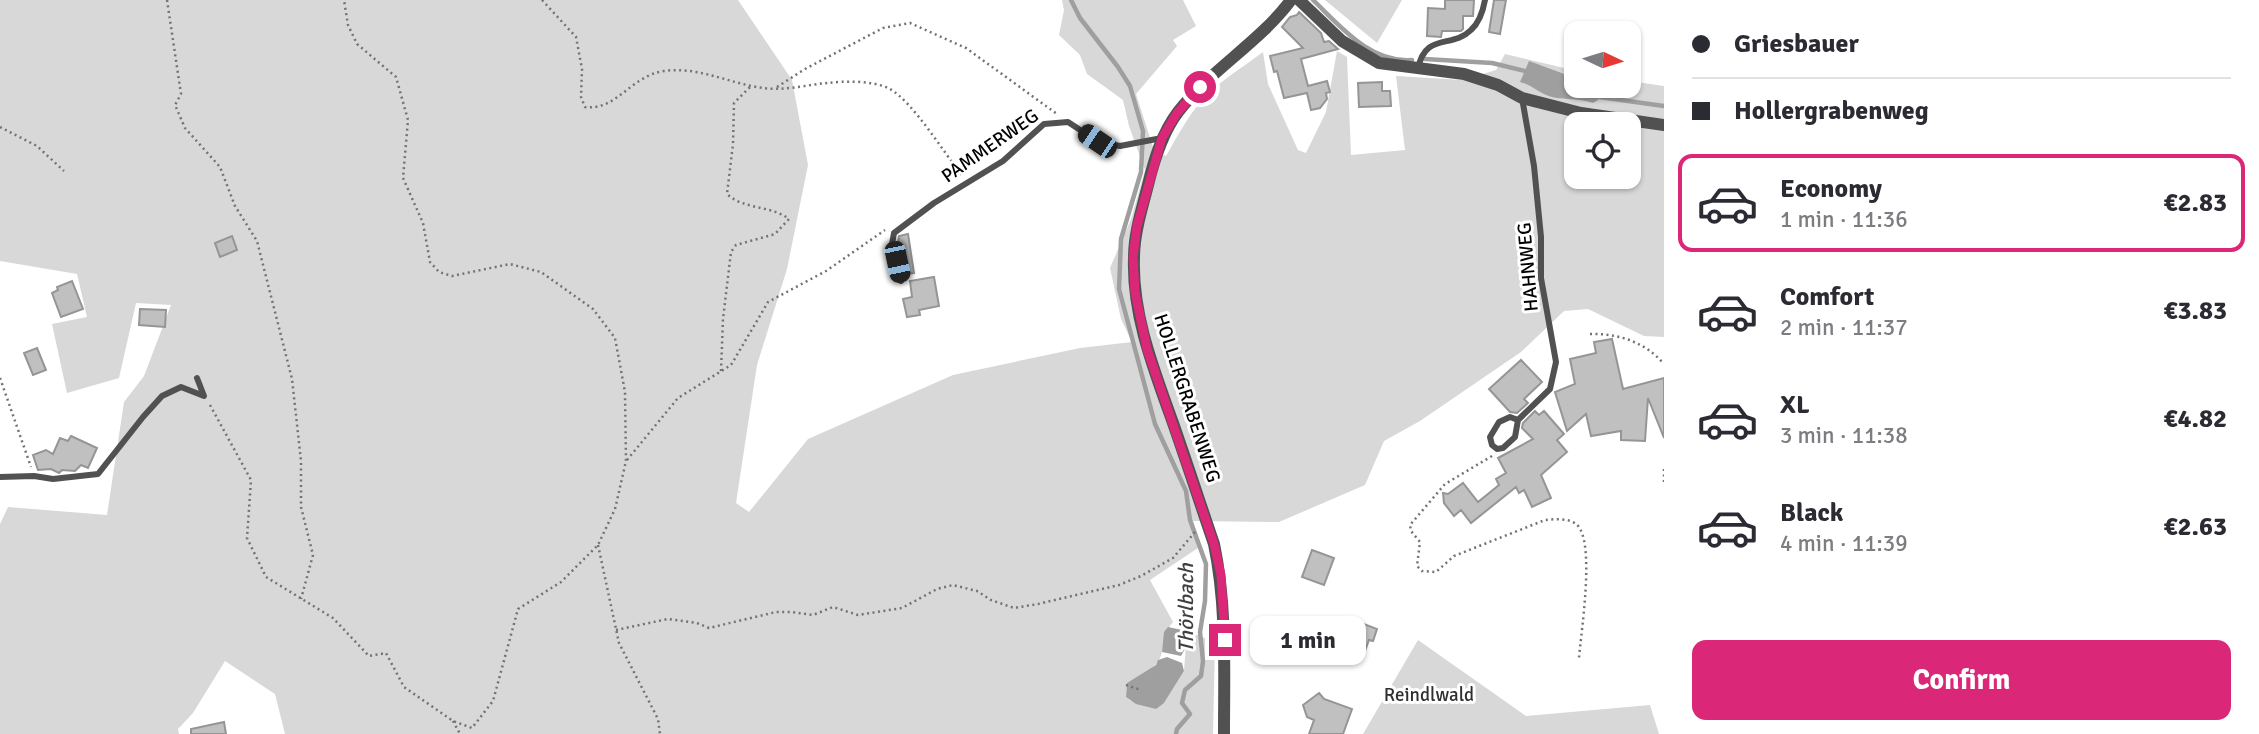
<!DOCTYPE html>
<html lang="en">
<head>
<meta charset="utf-8">
<style>
	:root { --surface:#fff; --page:#f2f2f3; --text:#2b2b33; --muted:#7c7c81; --line:#e1e1e2; --accent:#db2777 }
	body { margin:0; font-family:Signika,sans-serif; background:var(--page); color:var(--text); height:100vh; display:flex; flex-direction:column; font-size:26px; white-space:nowrap }
	* { box-sizing:border-box; margin:0 }
	p { font-size:23px; color:var(--muted) }
	.icon { flex:none; width:38px; height:38px; fill:none; stroke:currentColor; stroke-width:2; stroke-linecap:round; stroke-linejoin:round }
	.map { position:relative; flex:1; overflow:hidden }
	.side { display:flex; flex-direction:column; background:var(--surface); width:595px }
	.side>* { flex:none }
	.banner { display:grid; align-content:center; height:154px; padding:0 28px; background:var(--surface) }
	.needle { width:46px; rotate:94deg }
	.buttons { position:absolute; left:1564px; top:21px; display:grid; gap:14px }
	.buttons a { display:grid; place-items:center; width:77px; height:77px; border-radius:14px; background:var(--surface); box-shadow:0 2px 5px #0004; font-size:35px }
	.end { position:absolute; width:32px; height:32px; margin:-16px; border:9px solid #db2777; background:#fff; box-shadow:0 0 0 4px #fff }
	.from { border-radius:50% }
	.bubble { position:absolute; height:49px; border-radius:14px; background:var(--surface); box-shadow:0 2px 5px #0004; font-size:23px; font-weight:700; line-height:49px; text-align:center }
	.car { position:absolute; width:21px; height:42px; margin:-21px -10px; border-radius:9px; box-shadow:0 0 5px 2px #0007; background:linear-gradient(#222 24%,#8ab4d8 0 40%,#222 0 76%,#8ab4d8 0 86%,#222 0) }
	.banner b { display:flex; align-items:center; gap:24px; height:66px; font-size:26px }
	.banner b+b { border-top:2px solid var(--line) }
	.banner i { width:18px; height:18px; background:var(--text) }
	ul { padding:0; list-style:none }
	li { display:flex; align-items:center; gap:21px; height:98px; margin:0 14px 10px; padding:0 14px; border:4px solid transparent; border-radius:14px }
	li div { flex:1 }
	li b { display:block; font-size:26px }
	li em { font-style:normal; font-weight:700 }
	li.selected { border-color:var(--accent) }
	li>.icon { width:63px; height:63px; stroke-width:1.5 }
	.button { display:flex; gap:14px; margin-top:auto; padding:14px 28px }
	.button a { flex:1; height:80px; border-radius:14px; background:var(--accent); color:#fff; font-size:28px; font-weight:700; line-height:80px; text-align:center }
	main { display:flex; flex:1; min-height:0 }
	.map>svg:first-child { display:block }
</style>
</head>
<body>
<main>
<div class="map">
<svg width="1664" height="734" viewBox="0 0 1664 734">
	<rect width="100%" height="100%" fill="#fff"/>
	<path fill="#d8d8d8" fill-rule="evenodd" d="M0 0H738L792 80 808 165 787 269 757 365 736 503 749 512 808 439 953 375 1080 348 1132 342 1121 319 1110 268 1131 219 1145 170 1129 126 1123 100 1087 74 1080 55 1059 35 1064 10 1062 0H1183L1196 26 1173 40 1177 46 1136 94 1154 150 1166 156C1179 133 1191 110 1210 92 1226 77 1246 65 1263 52L1268 84 1298 150 1306 153 1326 112 1337 51 1347 57 1351 155 1405 150 1396 76 1463 80 1496 70 1505 54 1577 71V82L1562 73 1540 65 1524 83C1555 97 1562 106 1596 91L1587 86H1629V81L1664 86V337L1644 336 1588 309 1564 311 1521 352 1420 421 1384 441 1365 485 1279 522 1193 521 1201 546 1150 580 1173 622C1159 638 1167 652 1156 664 1149 672 1136 678 1127 683L1126 697 1131 701 1164 703 1184 671 1187 631 1215 642 1213 734H285L275 694 225 661 193 713 178 729 179 734H0V524L8 507 107 515 124 402 144 376 171 305 136 303 119 378 67 393 52 324 87 317 77 274 0 261ZM1577 124H1629V177H1577Z
		M1325 0H1402L1377 43Z
		M1418 640 1526 716 1650 705 1659 734H1363Z"/>
	<path fill="#9f9f9f" d="M1529 61 1562 73 1577 82V86H1587L1596 91 1598 100 1593 103C1579 98 1566 100 1552 97 1540 94 1532 85 1520 82Z
		M1168 627 1187 631 1185 649 1181 656 1162 652 1164 632Z
		M1167 657 1182 663 1184 671 1164 703 1156 709 1136 704 1126 697 1127 683 1156 665 1158 660Z"/>
	<g fill="none" stroke-linecap="round" stroke-linejoin="round">
		<path stroke="#9f9f9f" stroke-width="4.5" d="M1071 0 1080 18 1118 67 1130 86 1143 131 1141 172 1121 239 1119 289 1155 424 1186 491 1190 520 1206 564 1205 601 1200 632 1203 661 1201 676 1185 690 1182 703 1190 714 1177 729 1176 734
			M1313 0C1340 26 1370 63 1412 60
			M1425 59 1492 63 1529 72
			M1592 96 1664 106"/>
	</g>
	<path fill="#c0c0c0" stroke="#959595" stroke-width="2" d="M1445 0H1474L1473 16H1463V29L1461 31H1442L1441 37 1427 36 1428 8 1445 9Z
		M1494 0H1506L1500 34 1489 32Z
		M1299 12 1321 33 1324 42 1329 41 1338 49 1301 59 1308 86 1327 81 1330 92 1326 93 1327 99 1320 108 1311 110 1307 93 1284 98 1277 71 1274 72 1270 56 1303 48 1282 27 1290 17 1297 15Z
		M1382 82V91H1390L1391 106 1359 107 1358 83Z
		M908 234 914 273 905 274 898 243 899 236Z
		M232 236 237 250 220 257 215 243Z
		M934 277 939 306 919 310 920 315 907 317 903 299 912 297 910 281Z
		M72 281 83 309 61 317 52 293 58 290 57 287Z
		M140 309 166 310 165 327 139 325Z
		M1612 339 1623 389 1664 378V438L1648 398 1645 441 1621 440V431L1591 436 1586 414 1567 431 1555 392 1575 384 1570 359 1596 353 1594 342Z
		M37 348 46 370 33 375 24 353Z
		M1521 360 1542 382 1524 399 1528 403 1517 413 1510 412 1489 389Z
		M1535 411 1539 415 1544 411 1564 434 1557 440 1567 452 1541 475 1551 498 1532 507 1524 490 1519 493 1516 487 1471 523 1461 510 1454 516 1444 503 1443 493 1448 494 1463 483 1478 502 1499 485 1496 479 1506 473 1498 458 1533 439 1522 428 1523 423Z
		M71 436 97 448 88 468 81 465 75 471 62 470 59 473 51 469 38 470 33 455 46 450 53 454 60 438 68 441Z
		M1312 550 1334 558 1324 585 1302 577Z
		M1344 622 1363 629 1364 624 1377 629 1373 641 1369 640 1362 659 1335 650Z
		M1319 693 1324 699 1352 709 1343 734H1309L1314 720 1307 717 1303 705Z
		M224 722 226 734H191V729Z"/>
	<g fill="none" stroke-linecap="round" stroke-linejoin="round">
		<path stroke="#737373" stroke-width="2.5" stroke-dasharray="2 3.5" stroke-linecap="butt" d="M167 0 181 94 175 105 185 128 220 167 235 206 257 241 292 379 301 461V507L313 555 301 599
			M542 0 576 37 582 69 581 97 585 107C617 111 630 76 664 71 698 66 731 84 763 88 784 91 806 85 827 83 846 81 872 80 890 89 914 103 943 152 962 175
			M777 87 805 69 883 28 910 23 966 48 1057 114
			M0 127 37 146 64 171
			M1590 334C1617 333 1645 342 1663 363
			M721 371 723 319 731 252 736 245 775 234 789 219C771 205 744 210 727 194L733 144 734 103 750 87
			M0 378 31 467
			M210 405 251 480 247 538 266 577 333 618 369 656 386 653 404 687 453 721 472 728 493 701 518 609 561 582 598 545 615 509 626 461 625 392 615 338 593 309 541 272 510 264 452 276 439 272 430 262 423 223 403 178 408 120 396 77 357 44 348 25 344 0
			M1492 456 1445 484 1410 525 1411 531 1420 542 1417 566 1422 571 1436 572 1454 556 1545 520C1555 519 1568 518 1576 524 1596 539 1581 632 1579 658
			M627 460 678 398 731 365 768 302 826 271 885 230
			M1664 469V482
			M598 545 619 643 658 719 660 734
			M616 630 668 619 697 623 709 628 776 612H791L813 615 833 607 858 615 902 608 937 589 953 585 977 591 991 600 1014 608 1038 604 1119 585 1141 576 1173 558 1195 532
			M1126 685 1141 690
			M453 721 460 734"/>
		<path stroke="#515151" stroke-width="6" d="M1418 69C1425 32 1452 49 1471 30 1480 22 1483 11 1485 0
			M901 281 892 244 894 233 934 203 1003 161 1044 124 1068 122 1097 141 1120 146 1162 138
			M1518 420 1510 417 1499 422 1490 437 1492 445 1497 449 1503 448 1515 437 1518 420 1550 389 1556 362 1541 278V237L1534 166 1522 98
			M0 477 34 476 53 479 98 474 143 417 162 396 181 387 204 396 197 378"/>
		<path stroke="#515151" stroke-width="12" d="M1299 0 1342 41 1379 63 1464 74 1498 85 1522 98 1581 113 1664 125
			M1224 734C1224 670 1227 606 1214 544 1200 503 1187 463 1173 423 1154 370 1132 315 1134 258 1134 233 1142 209 1148 185 1154 160 1162 133 1178 112 1210 70 1259 43 1291 0"/>
	</g>
	<g fill="none" stroke-linecap="round" stroke-linejoin="round">
		<path stroke="#db2777" stroke-width="9" d="M1200 87 1177 113 1162 138 1137 226 1133 257 1135 292 1147 349 1214 544 1221 575 1225 640"/>
	</g>
	<g text-anchor="middle" dominant-baseline="central" stroke-width="6" stroke-linejoin="round" paint-order="stroke">
		<g font-size="19" fill="#000" stroke="#fff">
			<text transform="translate(990 146) rotate(-35)">PAMMERWEG</text>
			<text transform="translate(1528 267) rotate(-95)">HAHNWEG</text>
			<text transform="translate(1187 398) rotate(72)">HOLLERGRABENWEG</text>
		</g>
		<g font-size="19" fill="#2f2f2f" stroke="#fff">
			<text x="1429" y="695">Reindlwald</text>
		</g>
		<g font-size="21" font-style="italic" fill="#404040" stroke="#fff">
			<text transform="translate(1186 608) rotate(-90)">Thörlbach</text>
		</g>
	</g>
</svg>
<div class="buttons">
<a><svg class="needle" viewBox="-14 -14 28 28"><path d="M0-13l5 13h-10z" fill="#e53935"/><path d="M0 13l5-13h-10z" fill="#7c7c81"/></svg></a>
<a><svg class="icon" aria-label="locate" viewBox="0 0 24 24"><circle cx="12" cy="12" r="6"/><path d="M12 2v4M12 18v4M2 12h4M18 12h4"/></svg></a>
</div>
<i class="end from" style="left:1200px;top:87px"></i>
<i class="end" style="left:1225px;top:640px"></i>
<div class="bubble" style="left:1250px;top:616px;width:116px">1 min</div>
<i class="car" style="left:1097px;top:141px;rotate:304deg"></i>
<i class="car" style="left:897px;top:262px;rotate:168deg"></i>
</div>
<section class="side">
<div class="banner">
<b><i class="from"></i>Griesbauer</b>
<b><i></i>Hollergrabenweg</b>
</div>
<ul>
<li class="selected"><svg class="icon" aria-label="car" viewBox="0 0 24 24"><path d="M5 17H2v-5l4-1 3-4h7l3 4 3 1v5h-3M9 17h6M6 11h13"/><circle cx="7" cy="17" r="2"/><circle cx="17" cy="17" r="2"/></svg><div><b>Economy</b><p>1 min · 11:36</p></div><em>€2.83</em></li>
<li><svg class="icon" aria-label="car" viewBox="0 0 24 24"><path d="M5 17H2v-5l4-1 3-4h7l3 4 3 1v5h-3M9 17h6M6 11h13"/><circle cx="7" cy="17" r="2"/><circle cx="17" cy="17" r="2"/></svg><div><b>Comfort</b><p>2 min · 11:37</p></div><em>€3.83</em></li>
<li><svg class="icon" aria-label="car" viewBox="0 0 24 24"><path d="M5 17H2v-5l4-1 3-4h7l3 4 3 1v5h-3M9 17h6M6 11h13"/><circle cx="7" cy="17" r="2"/><circle cx="17" cy="17" r="2"/></svg><div><b>XL</b><p>3 min · 11:38</p></div><em>€4.82</em></li>
<li><svg class="icon" aria-label="car" viewBox="0 0 24 24"><path d="M5 17H2v-5l4-1 3-4h7l3 4 3 1v5h-3M9 17h6M6 11h13"/><circle cx="7" cy="17" r="2"/><circle cx="17" cy="17" r="2"/></svg><div><b>Black</b><p>4 min · 11:39</p></div><em>€2.63</em></li>
</ul>
<div class="button"><a>Confirm</a></div>
</section>
</main>
</body>
</html>
